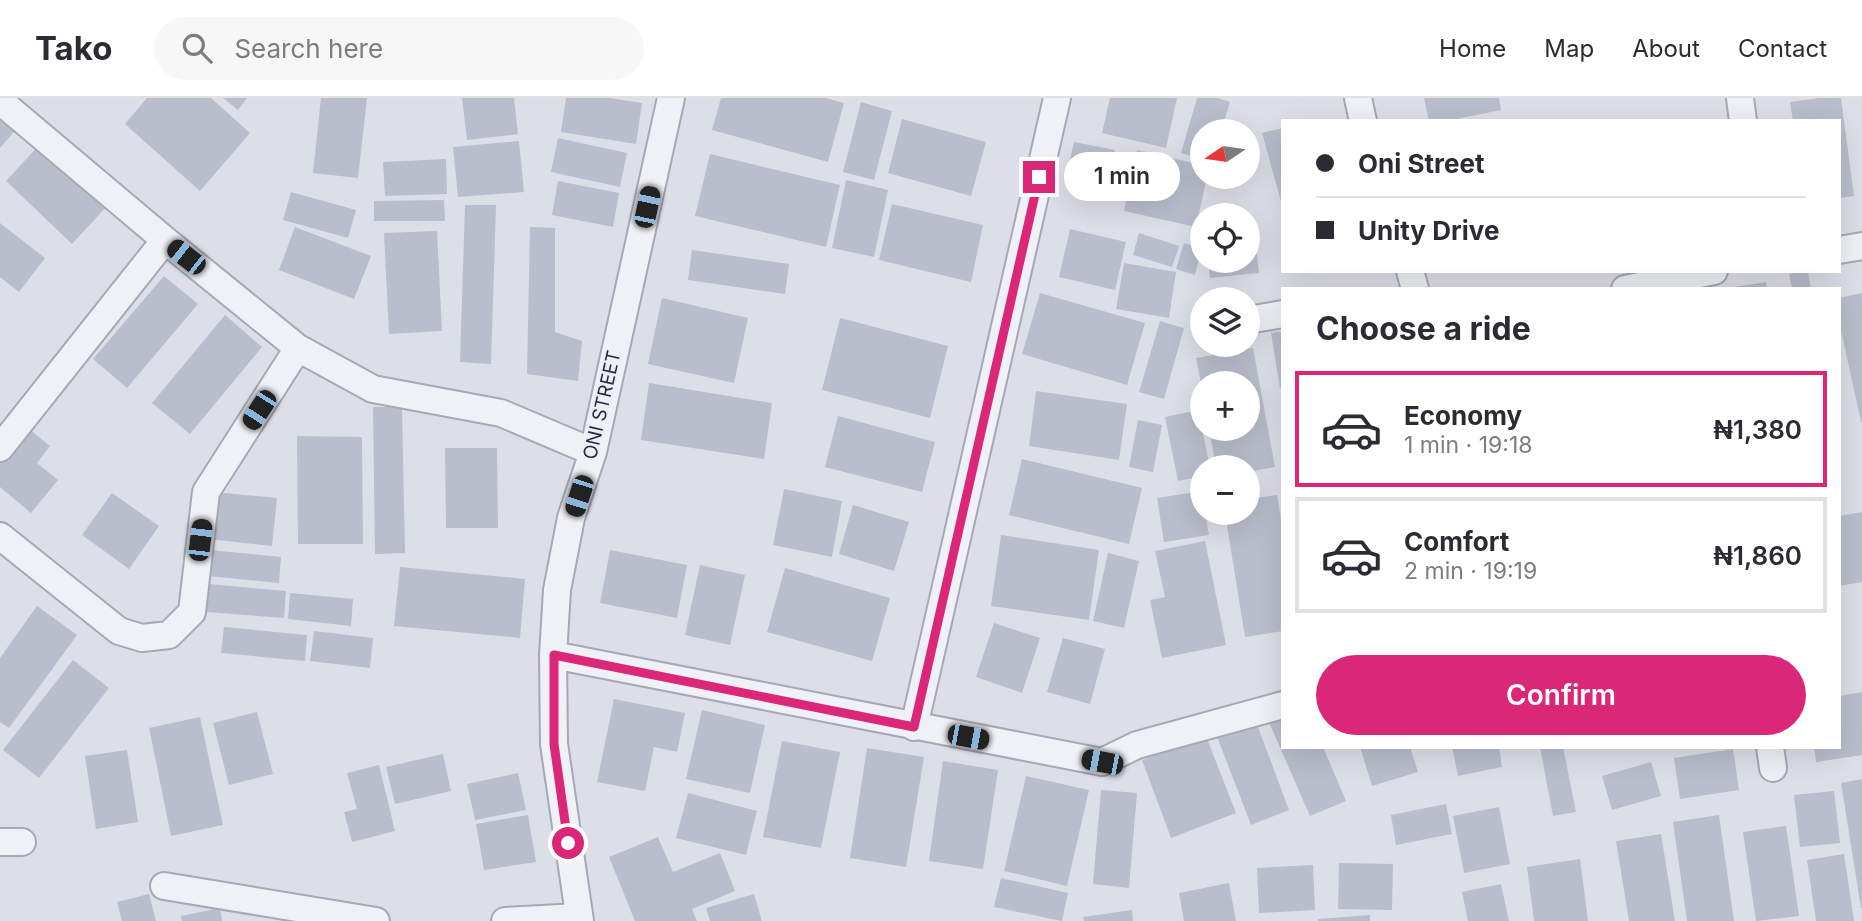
<!DOCTYPE html>
<html lang="en">
<head>
<meta charset="utf-8">
<style>
	:root { --surface:#fff; --page:#f7f7f7; --text:#2b2b33; --muted:#7c7c81; --line:#e1e1e2; --accent:#db2777 }
	body { margin:0; font-family:Inter,sans-serif; background:var(--page); color:var(--text); height:100vh; display:flex; flex-direction:column; font-size:26px; white-space:nowrap }
	* { box-sizing:border-box; margin:0 }
	p { font-size:23px; color:var(--muted) }
	.icon { flex:none; width:38px; height:38px; fill:none; stroke:currentColor; stroke-width:2; stroke-linecap:round; stroke-linejoin:round }
	.map { position:relative; flex:1; overflow:hidden }
	.details { position:absolute; left:1281px; top:189px; width:560px; height:462px; display:flex; flex-direction:column; background:var(--surface); border-radius:0px; box-shadow:0 7px 28px #0002 }
	.details>* { flex:none }
	.top-card { position:absolute; left:1281px; top:21px; width:560px; height:154px; border-radius:0px; box-shadow:0 7px 28px #0002; display:grid; align-content:center; height:154px; padding:0 35px; background:var(--surface) }
	.needle { width:46px; rotate:257deg }
	.fabs { position:absolute; left:1190px; top:21px; display:grid; gap:14px }
	.fabs a { display:grid; place-items:center; width:70px; height:70px; border-radius:50%; background:var(--surface); box-shadow:0 7px 28px #0002; font-size:35px }
	.end { position:absolute; width:32px; height:32px; margin:-16px; border:9px solid #db2777; background:#fff; box-shadow:0 0 0 4px #fff }
	.from { border-radius:50% }
	.bubble { position:absolute; height:49px; border-radius:24px; background:var(--surface); box-shadow:0 7px 28px #0002; font-size:23px; font-weight:600; line-height:49px; text-align:center }
	.car { position:absolute; width:21px; height:42px; margin:-21px -10px; border-radius:9px; box-shadow:0 0 5px 2px #0007; background:linear-gradient(#222 24%,#8ab4d8 0 40%,#222 0 76%,#8ab4d8 0 86%,#222 0) }
	.top-card b { display:flex; align-items:center; gap:24px; height:66px; font-size:26px }
	.top-card b+b { border-top:2px solid var(--line) }
	.top-card i { width:18px; height:18px; background:var(--text) }
	ul { padding:0; list-style:none }
	li { display:flex; align-items:center; gap:21px; height:116px; margin:0 14px 10px; padding:0 21px; border:4px solid var(--line); border-radius:0px }
	li div { flex:1 }
	li b { display:block; font-size:26px }
	li em { font-style:normal; font-weight:600 }
	li.current { border-color:var(--accent) }
	li>.icon { width:63px; height:63px; stroke-width:1.5 }
	h2 { padding:0 35px; font-size:32px; line-height:84px }
	.button { display:flex; gap:14px; margin-top:auto; padding:14px 35px }
	.button a { flex:1; height:80px; border-radius:42px; background:var(--accent); color:#fff; font-size:28px; font-weight:600; line-height:80px; text-align:center }
	header { display:flex; align-items:center; gap:42px; box-sizing:border-box; height:98px; padding:0 35px; background:var(--surface); border-bottom:2px solid var(--line) }
	header strong { font-size:33px }
	nav { display:flex; gap:38px; margin-inline-start:auto; font-size:24px }
	.search { width:490px; height:63px; background:var(--page); display:flex; align-items:center; gap:18px; box-sizing:border-box; padding:0 24px; border-radius:38px; color:var(--muted); font-size:26px }
	.map>svg:first-child { display:block }
</style>
</head>
<body>
<header>
<strong>Tako</strong>
<div class="search"><svg class="icon" aria-label="search" viewBox="0 0 24 24"><circle cx="10" cy="10" r="6"/><path d="M15 15l6 6"/></svg>Search here</div>
<nav><a>Home</a><a>Map</a><a>About</a><a>Contact</a></nav>
</header>
<div class="map">
<svg width="1862" height="823" viewBox="0 0 1862 823">
	<rect width="100%" height="100%" fill="#dddfe8"/>
	<path fill="#babdcb" d="M147 0H211L250 35 200 93 125 26Z
		M223 0H247L238 12Z
		M321 0H367L358 80 313 75Z
		M462 0H514L518 36 467 42Z
		M566 0H610L642 5 636 46 561 34Z
		M721 0H826L844 5 828 64 712 32Z
		M1110 0H1177L1166 50 1102 35Z
		M1197 0H1218L1230 4 1221 33H1202V61L1181 55Z
		M1424 0H1499L1501 12 1447 23H1429Z
		M1819 0H1841L1854 98 1839 100V23H1793L1790 4Z
		M861 4 892 13 874 82 843 74Z
		M0 11 19 28 0 50Z
		M902 21 986 44 971 98 888 75Z
		M1283 30V107H1282L1262 35Z
		M558 40 627 55 620 89 551 74Z
		M519 43 524 94 458 99 453 49Z
		M42 44 108 107 72 146 6 83Z
		M1074 44 1115 52 1111 70 1070 62Z
		M1137 52 1202 67V79H1207L1196 129 1124 113Z
		M710 56 840 87 826 149 695 118Z
		M446 61 447 96 385 98 383 64Z
		M846 82 888 92 874 159 832 150Z
		M558 83 619 95 613 129 552 117Z
		M291 94 356 112 348 140 283 122Z
		M444 102 445 123H374V103Z
		M892 106 983 127 971 184 879 162Z
		M465 107H496L491 266 460 264Z
		M0 125 45 160 19 194 0 179Z
		M295 129 371 158 354 201 279 172Z
		M530 129 555 130V234L582 243 578 283 527 276Z
		M1070 131 1126 144 1115 192 1059 179Z
		M437 133 442 233 389 236 384 135Z
		M1139 135 1179 148 1172 169 1133 157Z
		M1184 145 1202 150 1195 177 1176 171Z
		M1256 148 1259 175 1210 180 1208 163H1248V149Z
		M692 152 789 166 785 196 688 182Z
		M1124 165 1176 174 1169 220 1116 211Z
		M1800 173H1808L1811 191H1792L1789 176Z
		M164 178 198 206 127 290 93 261Z
		M1766 184 1767 191H1733V189Z
		M1040 195 1145 225 1127 287 1022 256Z
		M1862 195V324H1861L1839 223V200Z
		M662 200 748 220 734 285 648 266Z
		M225 217 262 249 190 336 152 305Z
		M840 220 948 248 930 320 822 292Z
		M1160 223 1184 230 1164 301 1139 294Z
		M1283 233V289L1280 290 1271 235Z
		M1253 250 1275 369 1248 374V369H1216L1209 331H1248V285H1201L1196 260Z
		M649 285 772 305 764 361 641 342Z
		M1036 293 1127 306 1119 362 1029 348Z
		M373 309H402L405 455 375 456Z
		M1198 312 1210 369H1202V378L1178 383 1165 319Z
		M838 318 935 344 922 394 825 369Z
		M1138 322 1162 327 1153 374 1129 369Z
		M23 326 50 348 37 365 58 382 31 415 0 389V355Z
		M297 338 362 339 363 446H298Z
		M445 350H497L498 430H446Z
		M1022 361 1142 390 1129 446 1009 417Z
		M784 391 842 403 832 459 773 447Z
		M1202 393V415H1205L1209 437 1164 444 1157 400Z
		M214 394 277 400 272 448 209 441Z
		M112 395 159 428 129 471 82 437Z
		M1277 397 1283 433V533L1245 539 1225 415H1248V401Z
		M853 407 909 424 894 473 839 456Z
		M1862 414V484L1839 488V418Z
		M1001 437 1099 452 1089 522 991 508Z
		M1205 443 1226 547 1162 560 1150 502 1165 499 1155 453Z
		M211 452 281 459 279 485 208 478Z
		M610 452 687 467 677 520 600 505Z
		M1108 455 1139 463 1124 530 1093 523Z
		M700 467 745 477 730 547 685 537Z
		M400 469 525 481 520 540 394 528Z
		M785 470 890 500 872 563 767 534Z
		M208 486 286 493 284 520 206 514Z
		M290 495 353 501 351 528 288 521Z
		M37 508 77 537 9 630 0 624V560Z
		M994 525 1040 540 1022 595 976 579Z
		M224 529 307 537 305 563 221 555Z
		M314 533 373 540 370 570 310 563Z
		M1063 540 1105 551 1090 606 1047 594Z
		M73 562 109 590 39 680 3 652Z
		M1862 594V657L1816 664 1814 649H1839V598Z
		M614 601 685 615 677 654 654 649 645 693 597 684Z
		M702 612 765 627 750 695 686 681Z
		M257 614 273 676 229 687 213 625Z
		M1283 616V649H1323L1346 703 1310 718 1268 622Z
		M200 619 223 727 171 738 149 630Z
		M1255 621 1289 712 1251 727 1216 636Z
		M1206 638 1236 715 1171 740 1142 662Z
		M782 643 840 654 821 750 763 739Z
		M1360 649H1410L1418 674 1372 688Z
		M1452 649H1499L1502 669 1458 678Z
		M1540 649H1563L1576 714 1553 718Z
		M867 650 924 659 906 769 850 760Z
		M1733 651 1739 692 1680 701 1674 660Z
		M127 652 138 724 96 731 85 658Z
		M443 656 451 693 395 706 386 669Z
		M943 663 998 672 983 771 929 763Z
		M1651 664 1661 698 1612 712 1602 678Z
		M379 667 395 733 352 744 344 714 357 711 347 675Z
		M518 675 526 712 475 722 467 686Z
		M1026 678 1089 692 1067 788 1004 773Z
		M1862 681V810H1861L1841 685Z
		M1101 692 1137 695 1129 790 1093 786Z
		M1834 693 1840 745 1800 749 1794 697Z
		M688 695 757 713 746 757 676 740Z
		M1446 706 1452 736 1396 747 1391 717Z
		M1499 709 1510 766 1464 775 1453 718Z
		M528 717 536 764 484 772 476 726Z
		M1719 717 1734 823H1687L1673 724Z
		M1786 728 1799 818 1756 823 1743 734Z
		M1661 736 1675 823H1629L1616 743Z
		M658 739 673 774 720 755 735 793 692 811 697 823H635L609 759Z
		M1844 756 1854 823H1816L1807 762Z
		M1580 761 1588 823H1534L1527 769Z
		M1339 765 1393 766 1392 812 1338 811Z
		M1313 767 1315 812 1259 815 1257 770Z
		M1001 780 1068 795 1062 823 994 809Z
		M1229 785 1236 823H1184L1179 795Z
		M1501 786 1509 823H1468L1462 794Z
		M149 796 156 823H122L117 804Z
		M754 796 762 823H710L706 810Z
		M220 810 222 823H182L181 818Z
		M1132 812 1133 823H1084L1083 819Z
		M1370 817V823H1318V821Z"/>
	<g fill="none" stroke-linecap="round" stroke-linejoin="round">
		<g stroke="#a6a8b6" stroke-width="30">
			<path id="minor" d="M1358 0 1363 23
				M1740 0 1743 23
				M0 3 165 142 298 250 373 291 501 315 593 354
				M1839 152 1862 148
				M1410 173 1415 191
				M1625 191 1714 173
				M1248 222 1283 216
				M0 350 165 142
				M0 438 119 533 142 540 169 537 192 514 206 394 298 250
				M553 557 1102 664 1137 647 1283 607
				M914 629 1057 0
				M1770 649 1773 670
				M0 744H22
				M164 788 376 823
				M505 823 579 819
				M580 823 554 646 553 557 557 492 571 420 593 354 671 0"/>
		</g>
		<use href="#minor" stroke="#f0f1f6" stroke-width="26"/>
	</g>
	<g fill="none" stroke-linecap="round" stroke-linejoin="round">
		<path stroke="#db2777" stroke-width="9" d="M568 745 554 646V557L914 629 1039 79"/>
	</g>
	<g text-anchor="middle" dominant-baseline="central" stroke-width="5" stroke-linejoin="round" paint-order="stroke">
		<g font-size="19" fill="#262940" stroke="#edeff6">
			<text transform="translate(602 307) rotate(-77)">ONI STREET</text>
		</g>
	</g>
</svg>
<div class="fabs">
<a><svg class="needle" viewBox="-14 -14 28 28"><path d="M0-13l5 13h-10z" fill="#e53935"/><path d="M0 13l5-13h-10z" fill="#7c7c81"/></svg></a>
<a><svg class="icon" aria-label="locate" viewBox="0 0 24 24"><circle cx="12" cy="12" r="6"/><path d="M12 2v4M12 18v4M2 12h4M18 12h4"/></svg></a>
<a><svg class="icon" aria-label="layers" viewBox="0 0 24 24"><path d="M12 4l9 5-9 5-9-5zM3 14l9 5 9-5"/></svg></a>
<a>+</a>
<a>−</a>
</div>
<i class="end from" style="left:568px;top:745px"></i>
<i class="end" style="left:1039px;top:79px"></i>
<div class="bubble" style="left:1064px;top:54px;width:116px">1 min</div>
<i class="car" style="left:647px;top:109px;rotate:12deg"></i>
<i class="car" style="left:186px;top:159px;rotate:308deg"></i>
<i class="car" style="left:259px;top:312px;rotate:213deg"></i>
<i class="car" style="left:579px;top:398px;rotate:198deg"></i>
<i class="car" style="left:200px;top:442px;rotate:7deg"></i>
<i class="car" style="left:968px;top:639px;rotate:101deg"></i>
<i class="car" style="left:1102px;top:664px;rotate:281deg"></i>
<div class="top-card">
<b><i class="from"></i>Oni Street</b>
<b><i></i>Unity Drive</b>
</div>
<section class="details">
<h2>Choose a ride</h2>
<ul>
<li class="current"><svg class="icon" aria-label="car" viewBox="0 0 24 24"><path d="M5 17H2v-5l4-1 3-4h7l3 4 3 1v5h-3M9 17h6M6 11h13"/><circle cx="7" cy="17" r="2"/><circle cx="17" cy="17" r="2"/></svg><div><b>Economy</b><p>1 min · 19:18</p></div><em>₦1,380</em></li>
<li><svg class="icon" aria-label="car" viewBox="0 0 24 24"><path d="M5 17H2v-5l4-1 3-4h7l3 4 3 1v5h-3M9 17h6M6 11h13"/><circle cx="7" cy="17" r="2"/><circle cx="17" cy="17" r="2"/></svg><div><b>Comfort</b><p>2 min · 19:19</p></div><em>₦1,860</em></li>
</ul>
<div class="button"><a>Confirm</a></div>
</section>
</div>
</body>
</html>
